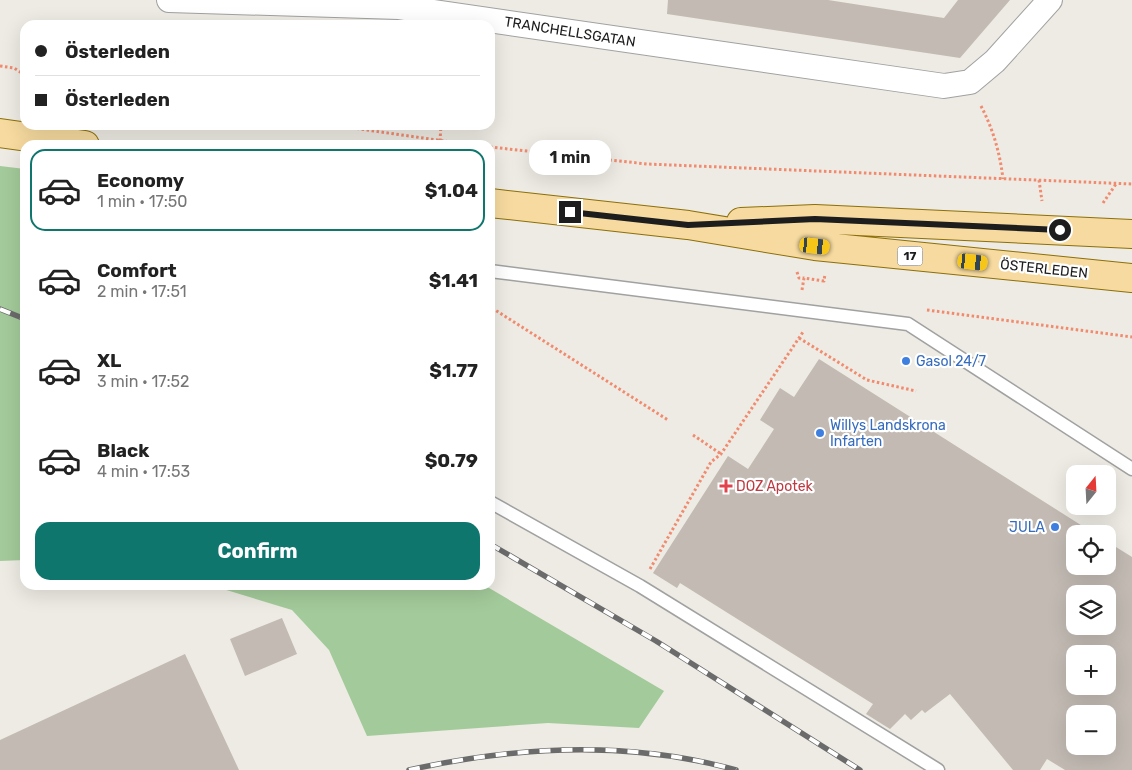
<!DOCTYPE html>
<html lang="en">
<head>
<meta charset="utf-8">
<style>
	:root { --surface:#fff; --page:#f2f2f2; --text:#222; --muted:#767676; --line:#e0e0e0; --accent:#0f766e }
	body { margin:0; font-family:Rubik,sans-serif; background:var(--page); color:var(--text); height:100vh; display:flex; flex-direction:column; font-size:19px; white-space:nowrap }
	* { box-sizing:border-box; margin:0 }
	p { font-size:16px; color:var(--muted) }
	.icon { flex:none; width:28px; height:28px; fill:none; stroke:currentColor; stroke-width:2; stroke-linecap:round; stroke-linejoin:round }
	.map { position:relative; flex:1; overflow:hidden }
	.side { position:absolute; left:20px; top:140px; width:475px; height:450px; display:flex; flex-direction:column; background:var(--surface); border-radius:15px; box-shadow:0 5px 20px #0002 }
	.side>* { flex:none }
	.top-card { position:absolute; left:20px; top:20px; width:475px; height:110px; border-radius:15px; box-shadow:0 5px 20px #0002; display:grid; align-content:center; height:110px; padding:0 15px; background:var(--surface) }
	.needle { width:32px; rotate:18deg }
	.fabs { position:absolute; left:1066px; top:465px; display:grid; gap:10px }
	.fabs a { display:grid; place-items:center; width:50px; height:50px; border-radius:10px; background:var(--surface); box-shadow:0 5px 20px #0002; font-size:25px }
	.end { position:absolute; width:22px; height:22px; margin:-11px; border:6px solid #1d1d1d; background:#fff; box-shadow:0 0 0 2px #fff }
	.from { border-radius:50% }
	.bubble { position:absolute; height:35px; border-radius:15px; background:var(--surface); box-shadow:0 5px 20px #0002; font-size:16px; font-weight:700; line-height:35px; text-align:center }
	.car { position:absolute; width:15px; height:30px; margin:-15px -8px; border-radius:6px; box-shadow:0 0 4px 1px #0007; background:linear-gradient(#f5c518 24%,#345 0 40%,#f5c518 0 76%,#345 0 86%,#f5c518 0) }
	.top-card b { display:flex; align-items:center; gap:18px; height:48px; font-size:19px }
	.top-card b+b { border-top:1px solid var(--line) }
	.top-card i { width:12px; height:12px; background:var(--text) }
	ul { padding:9px 0 0; list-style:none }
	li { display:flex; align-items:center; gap:15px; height:82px; margin:0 10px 8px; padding:0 5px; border:2px solid transparent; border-radius:15px }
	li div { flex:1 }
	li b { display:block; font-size:19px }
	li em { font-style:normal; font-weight:700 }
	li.on { border-color:var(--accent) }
	li>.icon { width:45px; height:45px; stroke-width:1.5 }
	.action { display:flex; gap:10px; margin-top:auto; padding:10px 15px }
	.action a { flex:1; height:58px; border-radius:15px; background:var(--accent); color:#fff; font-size:20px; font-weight:700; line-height:58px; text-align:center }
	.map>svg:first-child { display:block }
</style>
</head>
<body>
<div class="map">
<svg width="1132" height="770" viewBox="0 0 1132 770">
	<rect width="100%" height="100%" fill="#edebe3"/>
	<path fill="#a3ca9a" d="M0 166 25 169V560L0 561Z
		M210 585H484L664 691 639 728 548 723 367 736 329 650 292 610Z"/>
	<path fill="#c2bab3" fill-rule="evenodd" d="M668 0H828L944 18 958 0H1010L960 58 667 14Z
		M819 359 1095 534H1075V566H1108V542L1132 557V770H1065L1047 759 1040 770H1013L950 694 925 713 922 710 911 720 905 714 890 729 866 714 873 704 680 583 677 588 653 573 728 456 748 469 774 429 760 420 780 388 794 397ZM1075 594H1108V626H1075ZM1075 654H1108V686H1075ZM1075 714H1108V746H1075Z
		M282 618 297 654 245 676 230 639Z
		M185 654 239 770H0V740Z"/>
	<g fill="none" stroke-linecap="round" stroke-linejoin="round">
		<g stroke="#a1a1a1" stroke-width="15">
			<path id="lane" d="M490 271 908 324 1132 469
				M490 502 640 586 938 770"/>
		</g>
		<g stroke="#a1a1a1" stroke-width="26">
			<path id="street" d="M169 0 399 7 944 86 970 82 995 61 1050 0"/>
		</g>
		<g stroke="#8d6f08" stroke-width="30">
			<path id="primary" d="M0 133 85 145
				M490 203 688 225 815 246 1132 278
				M741 222 815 219 1132 234"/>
		</g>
		<path stroke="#f18b70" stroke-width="3" stroke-dasharray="2.5 2.5" stroke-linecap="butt" d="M0 66 14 68 25 75
			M981 106C993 129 1000 153 1003 179
			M332 125 472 145
			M440 141 441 125
			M490 147 647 164 1132 184
			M1039 180 1042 201
			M1103 203 1116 184
			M797 272 799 278H804
			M802 290 804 278 824 281 825 274
			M492 308 668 420
			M927 310 1132 337
			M799 338 867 380 916 391
			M693 435 721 454
			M650 569 711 462 721 454 803 332"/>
		<use href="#lane" stroke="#fff" stroke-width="12"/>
		<use href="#street" stroke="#fff" stroke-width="24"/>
		<use href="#primary" stroke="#f6da9f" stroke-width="28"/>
		<g stroke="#6b6b6b" stroke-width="5.5">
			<path id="rail" d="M0 309 25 319
				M490 544 656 641 860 770
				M409 770C517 746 629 740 736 770"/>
		</g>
		<use href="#rail" stroke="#fff" stroke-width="4" stroke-dasharray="11" stroke-linecap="butt"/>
	</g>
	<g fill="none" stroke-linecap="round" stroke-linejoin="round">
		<path stroke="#1d1d1d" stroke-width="6" d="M570 212 688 225 815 219 1060 230"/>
	</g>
	<g fill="#3f7fe0" stroke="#fff" stroke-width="2">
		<circle cx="906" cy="361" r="5"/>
		<circle cx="820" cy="433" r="5"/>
		<circle cx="1055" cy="527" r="5"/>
	</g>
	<path fill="#e0444e" stroke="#fff" stroke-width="2" d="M723.5 478.5h5v5h5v5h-5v5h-5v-5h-5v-5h5z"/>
	<g text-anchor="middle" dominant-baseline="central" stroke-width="4.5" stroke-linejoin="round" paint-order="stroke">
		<rect fill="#fff" stroke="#616161" stroke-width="1" x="897.5" y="246.5" width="25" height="19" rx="4"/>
		<g font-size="12" font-weight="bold" fill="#1d1d1d">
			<text x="910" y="256">17</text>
		</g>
		<g font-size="14" fill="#1d1d1d" stroke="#fff">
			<text transform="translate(570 32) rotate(9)">TRANCHELLSGATAN</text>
			<text transform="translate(1044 269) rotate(6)">ÖSTERLEDEN</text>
		</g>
		<g font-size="14" fill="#366cbe" stroke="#fff" text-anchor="start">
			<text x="916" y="361">Gasol 24/7</text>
			<text x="830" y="425">Willys Landskrona<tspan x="830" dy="16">Infarten</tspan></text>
			<text x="1045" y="527" text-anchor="end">JULA</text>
		</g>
		<g font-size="14" fill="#be3a42" stroke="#fff" text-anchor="start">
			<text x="736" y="486">DOZ Apotek</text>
		</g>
	</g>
</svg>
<div class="fabs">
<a><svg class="needle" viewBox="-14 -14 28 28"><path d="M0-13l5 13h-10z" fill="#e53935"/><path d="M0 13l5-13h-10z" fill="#767676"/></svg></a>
<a><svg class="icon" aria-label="locate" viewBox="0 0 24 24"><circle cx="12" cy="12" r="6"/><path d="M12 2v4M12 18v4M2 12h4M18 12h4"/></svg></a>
<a><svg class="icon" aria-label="layers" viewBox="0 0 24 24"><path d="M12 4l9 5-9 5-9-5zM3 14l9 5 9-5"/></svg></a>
<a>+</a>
<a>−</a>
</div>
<i class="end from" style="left:1060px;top:230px"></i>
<i class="end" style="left:570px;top:212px"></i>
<div class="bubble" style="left:529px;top:140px;width:82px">1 min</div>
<i class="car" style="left:815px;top:246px;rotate:96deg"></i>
<i class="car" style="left:973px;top:262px;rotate:96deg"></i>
<div class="top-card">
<b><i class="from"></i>Österleden</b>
<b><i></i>Österleden</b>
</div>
<section class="side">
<ul>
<li class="on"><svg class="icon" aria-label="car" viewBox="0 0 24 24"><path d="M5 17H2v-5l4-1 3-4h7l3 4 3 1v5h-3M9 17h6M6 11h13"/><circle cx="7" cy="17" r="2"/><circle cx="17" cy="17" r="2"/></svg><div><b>Economy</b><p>1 min · 17:50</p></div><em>$1.04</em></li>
<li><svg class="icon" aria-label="car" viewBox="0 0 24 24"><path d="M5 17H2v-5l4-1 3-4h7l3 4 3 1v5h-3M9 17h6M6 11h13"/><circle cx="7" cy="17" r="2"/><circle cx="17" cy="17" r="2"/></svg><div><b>Comfort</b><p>2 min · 17:51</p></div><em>$1.41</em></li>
<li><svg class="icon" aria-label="car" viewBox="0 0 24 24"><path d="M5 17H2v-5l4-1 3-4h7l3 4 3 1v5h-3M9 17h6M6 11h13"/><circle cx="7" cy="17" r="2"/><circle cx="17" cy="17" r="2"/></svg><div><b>XL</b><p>3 min · 17:52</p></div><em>$1.77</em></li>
<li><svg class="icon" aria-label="car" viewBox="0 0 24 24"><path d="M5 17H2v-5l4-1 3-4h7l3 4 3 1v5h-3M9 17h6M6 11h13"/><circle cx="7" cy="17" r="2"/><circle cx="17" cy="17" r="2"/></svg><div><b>Black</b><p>4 min · 17:53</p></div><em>$0.79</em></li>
</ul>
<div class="action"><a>Confirm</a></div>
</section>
</div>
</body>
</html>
